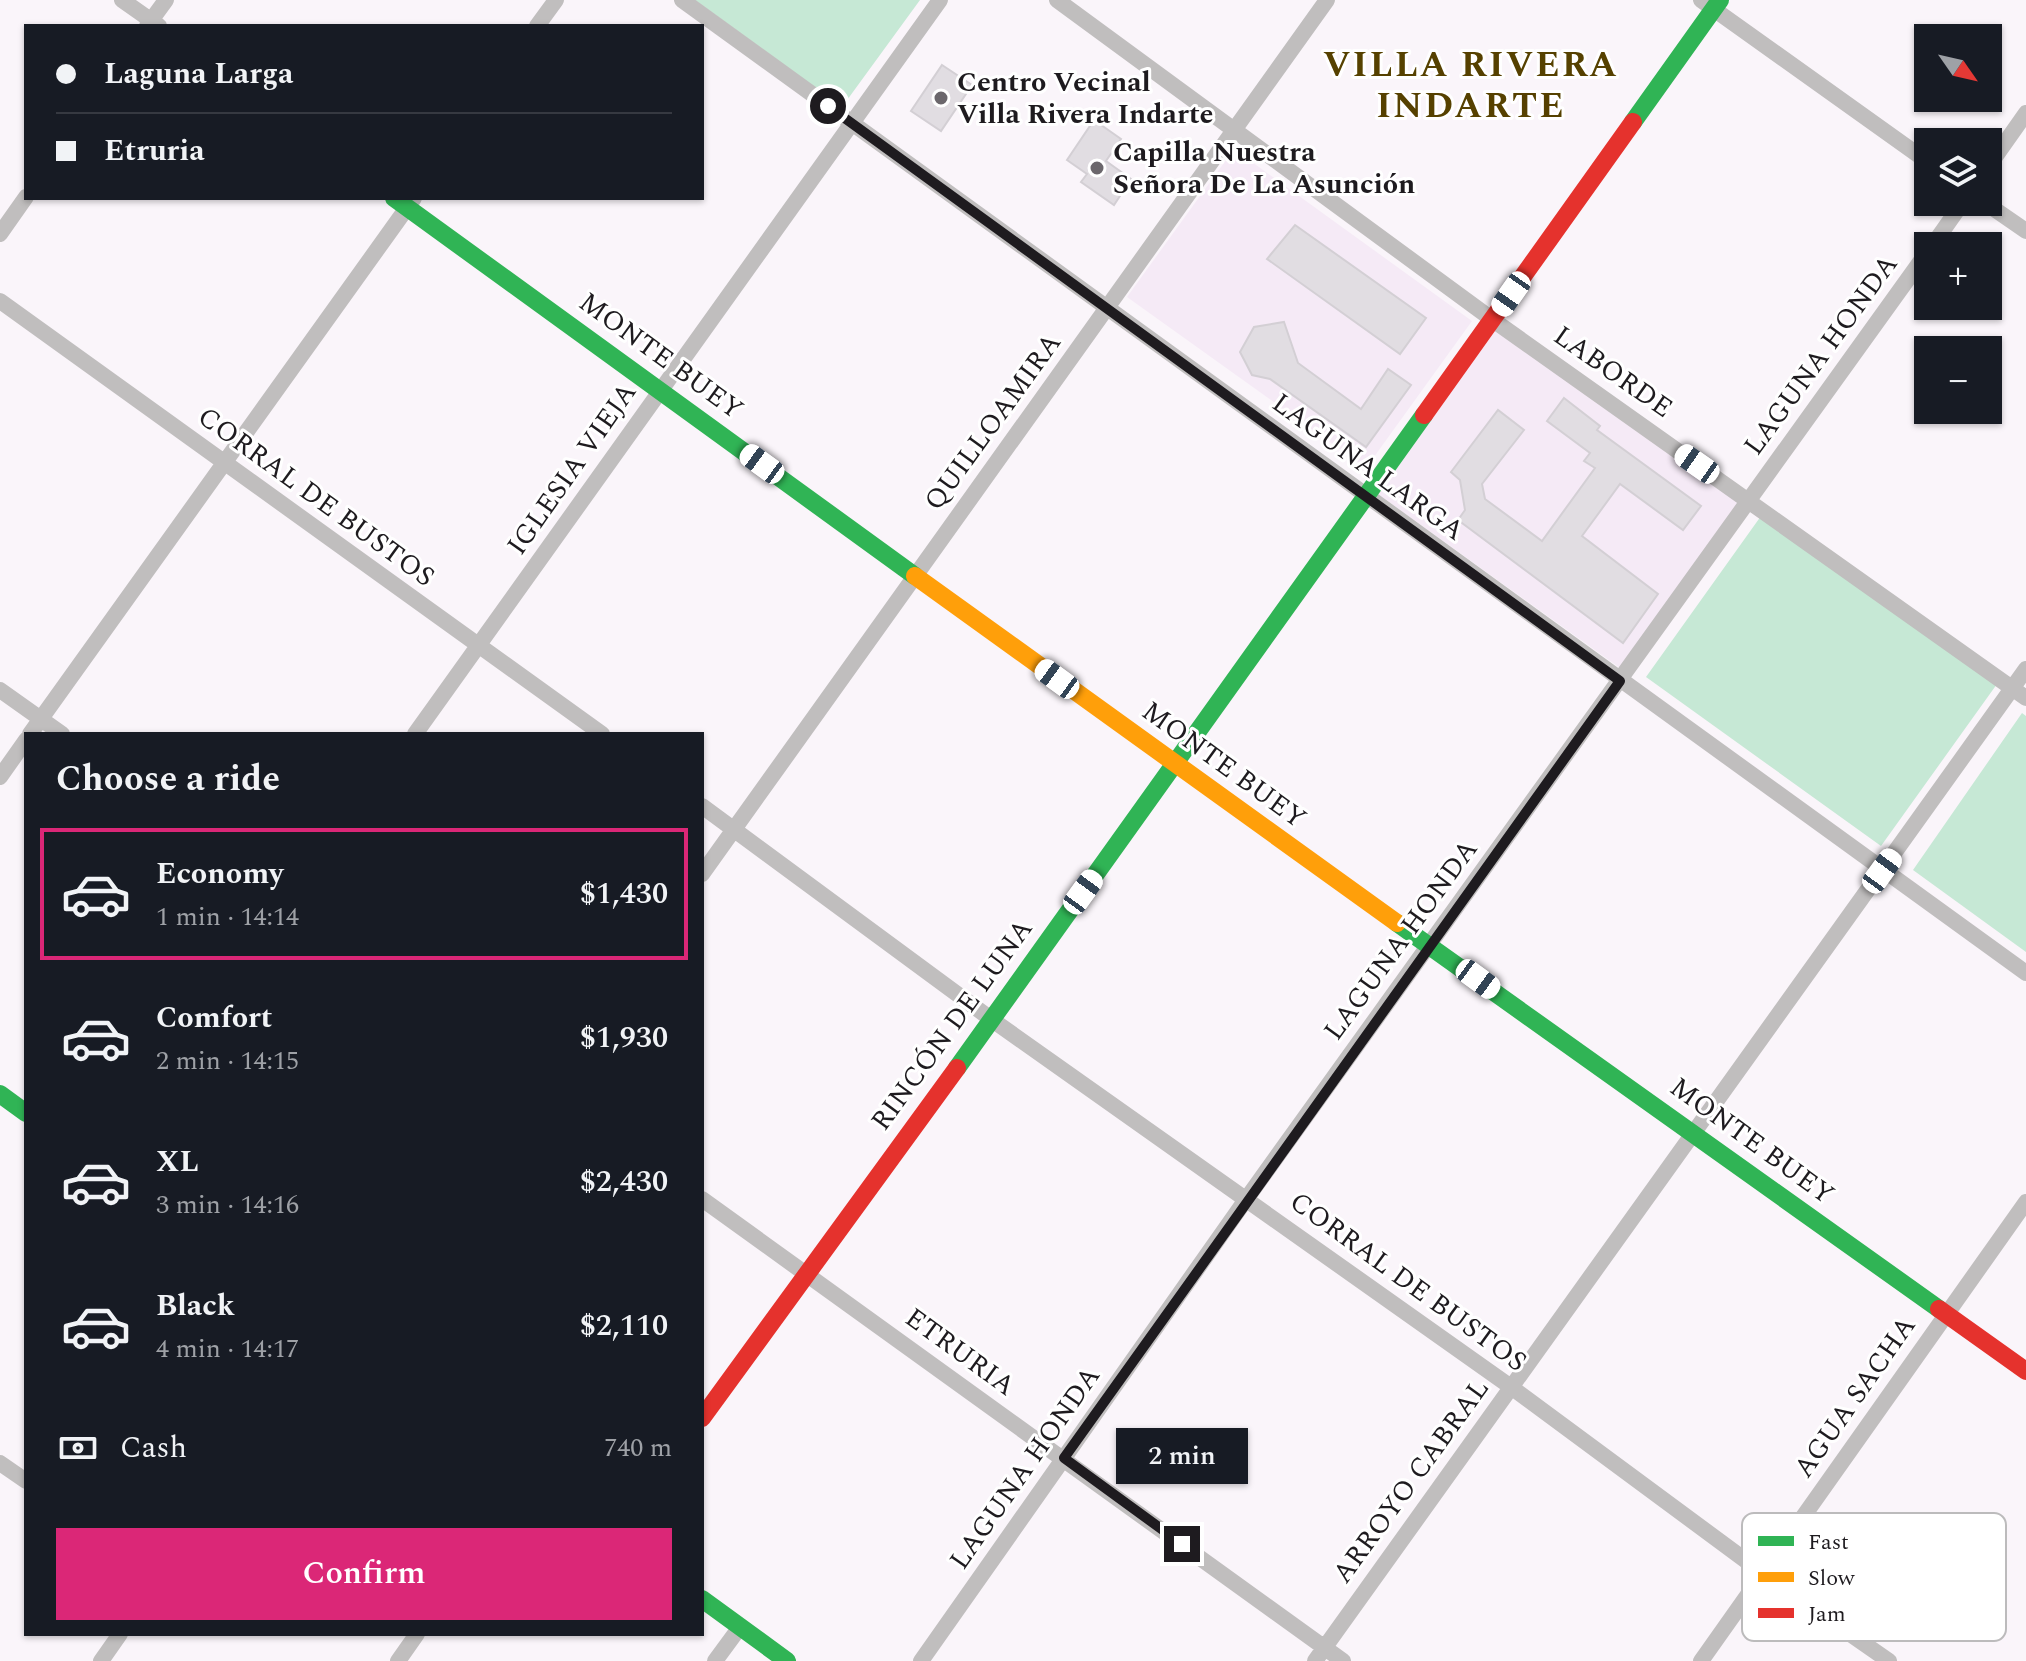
<!DOCTYPE html>
<html lang="en">
<head>
<meta charset="utf-8">
<style>
	:root { --surface:#171b24; --page:#242831; --text:#f1f3f6; --muted:#9ea1a6; --line:#363941; --accent:#db2777 }
	body { margin:0; font-family:Spectral,serif; background:var(--page); color:var(--text); height:100vh; display:flex; flex-direction:column; font-size:30px; white-space:nowrap }
	* { box-sizing:border-box; margin:0 }
	p { font-size:26px; color:var(--muted) }
	.icon { flex:none; width:44px; height:44px; fill:none; stroke:currentColor; stroke-width:2; stroke-linecap:round; stroke-linejoin:round }
	.map { position:relative; flex:1; overflow:hidden }
	.drawer { position:absolute; left:24px; top:732px; width:680px; height:904px; display:flex; flex-direction:column; background:var(--surface); border-radius:0px; box-shadow:0 2px 6px #0004 }
	.drawer>* { flex:none }
	.guide { position:absolute; left:24px; top:24px; width:680px; height:176px; border-radius:0px; box-shadow:0 2px 6px #0004; display:grid; align-content:center; height:176px; padding:0 32px; background:var(--surface) }
	.needle { width:52px; rotate:124deg }
	.fabs { position:absolute; left:1914px; top:24px; display:grid; gap:16px }
	.fabs a { display:grid; place-items:center; width:88px; height:88px; border-radius:0px; background:var(--surface); box-shadow:0 2px 6px #0004; font-size:40px }
	.end { position:absolute; width:36px; height:36px; margin:-18px; border:10px solid #1e1b1f; background:#fff; box-shadow:0 0 0 4px #fff }
	.from { border-radius:50% }
	.bubble { position:absolute; height:56px; border-radius:0px; background:var(--surface); box-shadow:0 2px 6px #0004; font-size:26px; font-weight:600; line-height:56px; text-align:center }
	.car { position:absolute; width:24px; height:48px; margin:-24px -12px; border-radius:10px; box-shadow:0 0 6px 2px #0007; background:linear-gradient(#fff 24%,#345 0 40%,#fff 0 76%,#345 0 86%,#fff 0) }
	.guide b { display:flex; align-items:center; gap:28px; height:76px; font-size:30px }
	.guide b+b { border-top:2px solid var(--line) }
	.guide i { width:20px; height:20px; background:var(--text) }
	ul { padding:0; list-style:none }
	li { display:flex; align-items:center; gap:24px; height:132px; margin:0 16px 12px; padding:0 16px; border:4px solid transparent; border-radius:0px }
	li div { flex:1 }
	li b { display:block; font-size:30px }
	li em { font-style:normal; font-weight:600 }
	li.selected { border-color:var(--accent) }
	li>.icon { width:72px; height:72px; stroke-width:1.5 }
	h2 { padding:0 32px; font-size:36px; line-height:96px }
	.pay { display:flex; align-items:center; gap:20px; height:88px; padding:0 32px; font-size:30px }
	.pay p { margin-inline-start:auto }
	.primary-button { display:flex; gap:16px; margin-top:auto; padding:16px 32px }
	.primary-button a { flex:1; height:92px; border-radius:0px; background:var(--accent); color:#fff; font-size:32px; font-weight:600; line-height:92px; text-align:center }
	.map>svg:first-child { display:block }
</style>
</head>
<body>
<div class="map">
<svg width="2026" height="1661" viewBox="0 0 2026 1661">
	<rect width="100%" height="100%" fill="#faf5fa"/>
	<path fill="#f5eaf6" d="M1234 149 1472 321 1366 468 1127 297Z
		M1494 328 1748 499 1620 668 1378 494Z"/>
	<path fill="#c6e8d5" d="M695 0H920L842 107Z
		M1761 516 1997 684 1881 846 1646 677Z
		M2022 713 2026 716V952L1913 870Z"/>
	<path fill="#e1dde2" stroke="#d3cfd4" stroke-width="2" d="M942 65 972 85 941 131 911 111Z
		M1094 120 1121 139 1106 161 1131 179 1114 205 1081 182 1087 174 1067 160Z
		M1295 225 1426 318 1400 354 1267 259Z
		M1284 322 1298 363 1361 409 1388 369 1411 385 1366 447 1270 379 1252 375 1240 352 1254 327Z
		M1564 398 1600 426 1597 430 1701 506 1683 530 1620 484 1582 536 1658 594 1623 643 1458 520 1465 510 1460 480 1451 472 1498 410 1524 430 1482 484 1485 499 1542 541 1595 468 1584 461 1590 453 1547 421Z"/>
	<g fill="none" stroke-linecap="round" stroke-linejoin="round">
		<path stroke="#c0bebe" stroke-width="16" d="M122 0 159 26
			M682 0 2026 973
			M1057 0 1493 320 2026 698
			M1701 0 1928 162
			M147 26 166 0
			M537 26 556 0
			M1988 167 2026 113
			M1984 202 2026 231
			M0 234 26 197
			M1932 246 1963 202
			M0 301 602 734
			M0 690 62 734
			M30 734 414 198
			M415 734 940 0
			M0 777 26 740
			M702 806 991 1019 1511 1387 1764 1574 1889 1661
			M702 874 1327 0
			M702 1199 1343 1661
			M0 1463 26 1481
			M101 1661 120 1634
			M398 1661 417 1634
			M715 1661 740 1627
			M921 1661 1247 1198 1928 251
			M1315 1661 2026 669
			M1701 1661 2026 1202"/>
		<path stroke="#30b455" stroke-width="18" d="M1633 122 1720 0
			M394 198 915 576
			M1397 923 1939 1309
			M957 1068 1424 415
			M0 1094 26 1113
			M702 1599 787 1661"/>
		<path stroke="#ff9f0a" stroke-width="18" d="M915 576 1397 923"/>
		<path stroke="#e5322d" stroke-width="18" d="M1424 415 1633 122
			M1939 1309 2026 1371
			M702 1418 957 1068"/>
	</g>
	<g fill="none" stroke-linecap="round" stroke-linejoin="round">
		<path stroke="#1e1b1f" stroke-width="10" d="M828 106 1620 681 1064 1458 1182 1544"/>
	</g>
	<g fill="#6b676c" stroke="#fff" stroke-width="3">
		<circle cx="941" cy="98" r="8"/>
		<circle cx="1097" cy="168" r="8"/>
	</g>
	<g text-anchor="middle" dominant-baseline="central" stroke-width="6" stroke-linejoin="round" paint-order="stroke">
		<g font-size="28" font-weight="bold" fill="#1e1b1f" stroke="#fff" text-anchor="start">
			<text x="957" y="82">Centro Vecinal<tspan x="957" dy="32">Villa Rivera Indarte</tspan></text>
			<text x="1113" y="152">Capilla Nuestra<tspan x="1113" dy="32">Señora De La Asunción</tspan></text>
		</g>
		<g font-size="28" fill="#1e1b1f" stroke="#fff">
			<text transform="translate(1821 355) rotate(-54)">LAGUNA HONDA</text>
			<text transform="translate(661 356) rotate(36)">MONTE BUEY</text>
			<text transform="translate(1613 372) rotate(35)">LABORDE</text>
			<text transform="translate(993 422) rotate(-54)">QUILLOAMIRA</text>
			<text transform="translate(1368 467) rotate(36)">LAGUNA LARGA</text>
			<text transform="translate(572 469) rotate(-55)">IGLESIA VIEJA</text>
			<text transform="translate(316 497) rotate(36)">CORRAL DE BUSTOS</text>
			<text transform="translate(1224 765) rotate(36)">MONTE BUEY</text>
			<text transform="translate(1401 940) rotate(-54)">LAGUNA HONDA</text>
			<text transform="translate(952 1025) rotate(-54)">RINCÓN DE LUNA</text>
			<text transform="translate(1752 1141) rotate(36)">MONTE BUEY</text>
			<text transform="translate(1408 1282) rotate(36)">CORRAL DE BUSTOS</text>
			<text transform="translate(960 1352) rotate(36)">ETRURIA</text>
			<text transform="translate(1855 1397) rotate(-55)">AGUA SACHA</text>
			<text transform="translate(1025 1468) rotate(-55)">LAGUNA HONDA</text>
			<text transform="translate(1411 1481) rotate(-54)">ARROYO CABRAL</text>
		</g>
		<g font-size="36" font-weight="bold" letter-spacing="2" fill="#564100" stroke="#fff">
			<text x="1471" y="65">VILLA RIVERA<tspan x="1471" dy="41">INDARTE</tspan></text>
		</g>
	</g>
	<rect x="1742" y="1513" width="264" height="128" rx="12" fill="#fff" stroke="#bcbbbc" stroke-width="2"/>
	<rect x="1758" y="1536" width="36" height="10" fill="#30b455"/>
	<rect x="1758" y="1572" width="36" height="10" fill="#ff9f0a"/>
	<rect x="1758" y="1608" width="36" height="10" fill="#e5322d"/>
	<g font-size="22" fill="#1e1b1f">
		<text x="1808" y="1549">Fast</text>
		<text x="1808" y="1585">Slow</text>
		<text x="1808" y="1621">Jam</text>
	</g>
</svg>
<div class="fabs">
<a><svg class="needle" viewBox="-14 -14 28 28"><path d="M0-13l5 13h-10z" fill="#e53935"/><path d="M0 13l5-13h-10z" fill="#9ea1a6"/></svg></a>
<a><svg class="icon" aria-label="layers" viewBox="0 0 24 24"><path d="M12 4l9 5-9 5-9-5zM3 14l9 5 9-5"/></svg></a>
<a>+</a>
<a>−</a>
</div>
<i class="end from" style="left:828px;top:106px"></i>
<i class="end" style="left:1182px;top:1544px"></i>
<div class="bubble" style="left:1116px;top:1428px;width:132px">2 min</div>
<i class="car" style="left:1511px;top:294px;rotate:215deg"></i>
<i class="car" style="left:762px;top:464px;rotate:306deg"></i>
<i class="car" style="left:1697px;top:464px;rotate:305deg"></i>
<i class="car" style="left:1057px;top:679px;rotate:306deg"></i>
<i class="car" style="left:1882px;top:871px;rotate:36deg"></i>
<i class="car" style="left:1083px;top:892px;rotate:36deg"></i>
<i class="car" style="left:1478px;top:979px;rotate:126deg"></i>
<div class="guide">
<b><i class="from"></i>Laguna Larga</b>
<b><i></i>Etruria</b>
</div>
<section class="drawer">
<h2>Choose a ride</h2>
<ul>
<li class="selected"><svg class="icon" aria-label="car" viewBox="0 0 24 24"><path d="M5 17H2v-5l4-1 3-4h7l3 4 3 1v5h-3M9 17h6M6 11h13"/><circle cx="7" cy="17" r="2"/><circle cx="17" cy="17" r="2"/></svg><div><b>Economy</b><p>1 min · 14:14</p></div><em>$1,430</em></li>
<li><svg class="icon" aria-label="car" viewBox="0 0 24 24"><path d="M5 17H2v-5l4-1 3-4h7l3 4 3 1v5h-3M9 17h6M6 11h13"/><circle cx="7" cy="17" r="2"/><circle cx="17" cy="17" r="2"/></svg><div><b>Comfort</b><p>2 min · 14:15</p></div><em>$1,930</em></li>
<li><svg class="icon" aria-label="car" viewBox="0 0 24 24"><path d="M5 17H2v-5l4-1 3-4h7l3 4 3 1v5h-3M9 17h6M6 11h13"/><circle cx="7" cy="17" r="2"/><circle cx="17" cy="17" r="2"/></svg><div><b>XL</b><p>3 min · 14:16</p></div><em>$2,430</em></li>
<li><svg class="icon" aria-label="car" viewBox="0 0 24 24"><path d="M5 17H2v-5l4-1 3-4h7l3 4 3 1v5h-3M9 17h6M6 11h13"/><circle cx="7" cy="17" r="2"/><circle cx="17" cy="17" r="2"/></svg><div><b>Black</b><p>4 min · 14:17</p></div><em>$2,110</em></li>
</ul>
<div class="pay"><svg class="icon" aria-label="cash" viewBox="0 0 24 24"><path d="M3 7h18v10H3z"/><circle cx="12" cy="12" r="2"/></svg>Cash<p>740 m</p></div>
<div class="primary-button"><a>Confirm</a></div>
</section>
</div>
</body>
</html>
